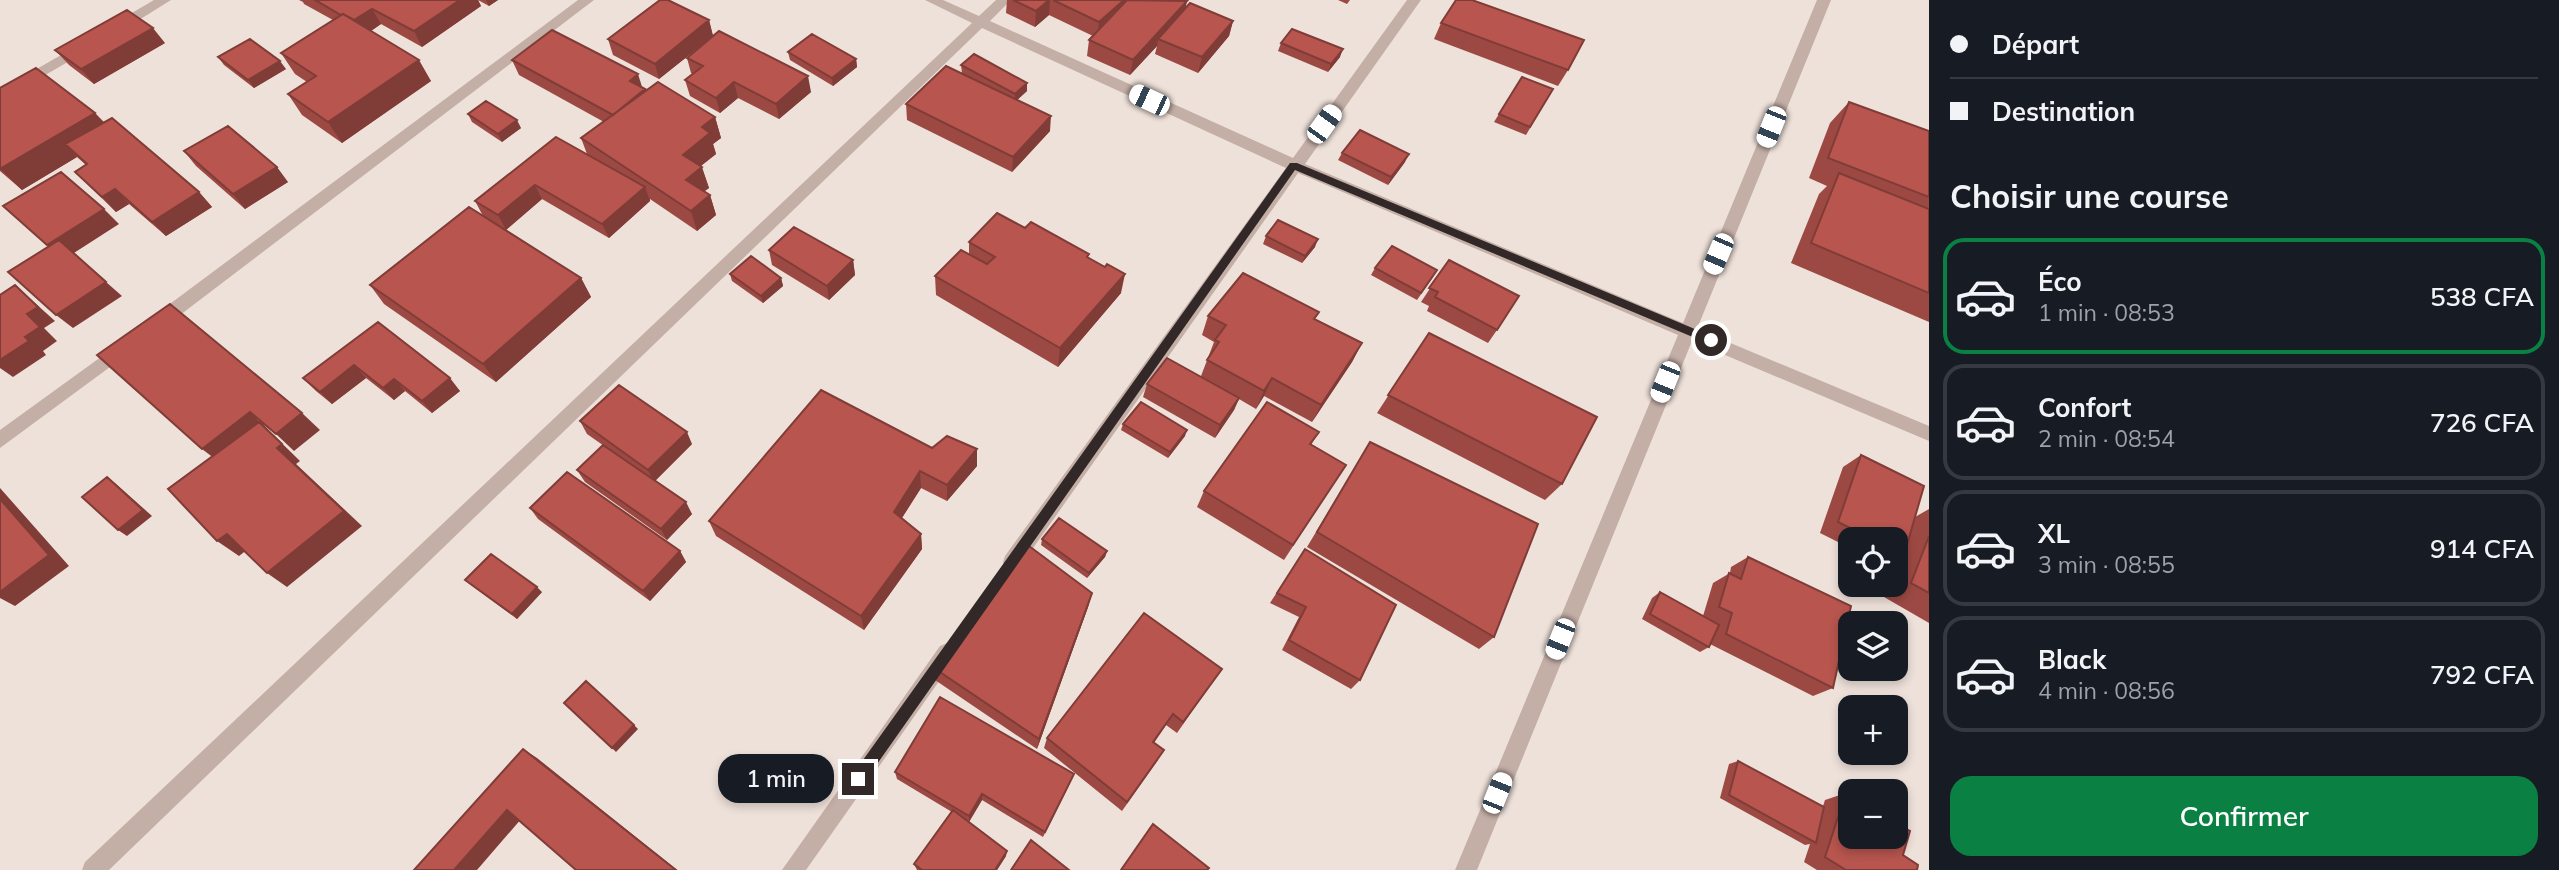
<!DOCTYPE html>
<html lang="fr">
<head>
<meta charset="utf-8">
<style>
	:root { --surface:#171b24; --page:#242831; --text:#f1f3f6; --muted:#9ea1a6; --line:#363941; --accent:#0b8043 }
	body { margin:0; font-family:Mulish,sans-serif; background:var(--page); color:var(--text); height:100vh; display:flex; flex-direction:column; font-size:26px; white-space:nowrap }
	* { box-sizing:border-box; margin:0 }
	p { font-size:23px; color:var(--muted) }
	.icon { flex:none; width:38px; height:38px; fill:none; stroke:currentColor; stroke-width:2; stroke-linecap:round; stroke-linejoin:round }
	.map { position:relative; flex:1; overflow:hidden }
	.panel { display:flex; flex-direction:column; background:var(--surface); width:630px }
	.panel>* { flex:none }
	.top-card { display:grid; align-content:center; height:154px; padding:0 21px; background:var(--surface) }
	.controls { position:absolute; left:1838px; top:527px; display:grid; gap:14px }
	.controls a { display:grid; place-items:center; width:70px; height:70px; border-radius:14px; background:var(--surface); box-shadow:0 4px 10px #0003; font-size:35px }
	.end { position:absolute; width:32px; height:32px; margin:-16px; border:9px solid #322827; background:#fff; box-shadow:0 0 0 4px #fff }
	.from { border-radius:50% }
	.bubble { position:absolute; height:49px; border-radius:21px; background:var(--surface); box-shadow:0 4px 10px #0003; font-size:23px; font-weight:600; line-height:49px; text-align:center }
	.car { position:absolute; width:21px; height:42px; margin:-21px -10px; border-radius:9px; box-shadow:0 0 5px 2px #0007; background:linear-gradient(#fff 24%,#345 0 40%,#fff 0 76%,#345 0 86%,#fff 0) }
	.top-card b { display:flex; align-items:center; gap:24px; height:66px; font-size:26px }
	.top-card b+b { border-top:2px solid var(--line) }
	.top-card i { width:18px; height:18px; background:var(--text) }
	ul { padding:0; list-style:none }
	li { display:flex; align-items:center; gap:21px; height:116px; margin:0 14px 10px; padding:0 7px; border:4px solid var(--line); border-radius:21px }
	li div { flex:1 }
	li b { display:block; font-size:26px }
	li em { font-style:normal; font-weight:600 }
	li.on { border-color:var(--accent) }
	li>.icon { width:63px; height:63px; stroke-width:1.5 }
	h2 { padding:0 21px; font-size:32px; line-height:84px }
	.primary-button { display:flex; gap:14px; margin-top:auto; padding:14px 21px }
	.primary-button a { flex:1; height:80px; border-radius:21px; background:var(--accent); color:#fff; font-size:28px; font-weight:600; line-height:80px; text-align:center }
	main { display:flex; flex:1; min-height:0 }
	.map>svg:first-child { display:block }
</style>
</head>
<body>
<main>
<div class="map">
<svg width="1929" height="870" viewBox="0 0 1929 870">
	<rect width="100%" height="100%" fill="#eee1da"/>
	<g fill="none" stroke-linecap="round" stroke-linejoin="round">
		<path fill="#c4afa7" fill-rule="evenodd" d="M154 0H171L123 30H113V24Z
			M578 0H594L163 328H151L149 323 151 318Z
			M925 0H943L979 16 996 0H1011L990 21 1293 158 1407 0H1421L1305 164 1683 323 1817 0H1831L1697 329 1929 426V441L1692 341 1477 870H1455L1678 335 1298 173 1019 568 1012 571 1005 568 1003 562 1005 556 1286 168 982 28 109 870H82L85 862 972 23Z
			M82 43 87 45V51L0 101V90Z
			M123 341 129 343 131 348 129 353 0 448V430Z
			M947 643 954 646 957 653 954 660 806 870H782L940 646Z"/>
	</g>
	<path fill="#9d4943" d="M299 0H498L489 6 478 0 481 6 422 47 381 24 371 31 431 81 342 143 302 115 288 94 307 82 295 74 281 53 333 20 304 4 303 2Z
		M1007 0H1185L1187 1 1185 8 1233 21 1229 36 1198 73 1155 54 1157 46 1130 75 1087 56 1089 40 1093 36 1049 15 1035 27 1006 13Z
		M1338 0H1350L1347 4Z
		M709 20 713 36 659 79 613 55 608 39Z
		M1441 23 1568 70 1558 86 1434 39Z
		M165 43 94 84 69 65 55 50Z
		M1281 43 1340 57 1328 72 1278 51Z
		M788 52 856 59 857 67 833 86 790 60Z
		M218 57 286 69 254 88 224 65Z
		M687 58 811 92 779 119 738 98 720 113 690 96 685 80 693 74 691 73Z
		M512 60 643 88 646 91 715 117 721 138 713 144 716 154 701 166 709 188 704 191 710 195 716 215 697 231 650 199V201L609 238 542 199 506 230 484 216 581 278 591 297 496 382 384 304 370 285 483 216 475 201 587 154 581 138 604 122 519 75Z
		M961 65 1027 91 1017 100 1050 131 1012 172 907 120 906 104 973 79 962 73Z
		M0 88 95 113 104 122 199 192 212 207 166 236 129 204 116 212 75 172 86 165 77 157 22 190 0 171Z
		M1553 89 1526 135 1494 122 1499 114Z
		M1849 102 1929 131V322L1791 263 1819 194 1827 186 1809 178 1830 123Z
		M468 114 521 128 502 142 472 122Z
		M184 151 288 182 245 209 196 166Z
		M1342 153 1405 162 1388 185 1338 160Z
		M1025 228 1088 257 1121 293 1058 367 936 295 935 276 969 254V242Z
		M1266 236 1315 247 1302 263 1263 244Z
		M769 250 853 260 855 275 829 300 772 265Z
		M1449 260 1497 330 1488 343 1427 311 1429 306 1421 302Z
		M1375 268 1433 277 1417 300 1371 275Z
		M730 274 781 278 783 286 763 303 732 281Z
		M1319 312 1315 319 1362 343 1352 362 1312 422 1264 396 1256 409 1239 399 1234 410 1215 438 1143 397 1147 384 1201 376 1214 342 1202 335 1208 316Z
		M378 322 460 391 432 413 405 391 394 400 366 378 332 404 316 391 303 378Z
		M1429 333 1562 484 1545 500 1377 413Z
		M580 421 692 444 655 481 692 514 667 540 585 482 577 470 607 448 587 434Z
		M1123 424 1185 436 1168 458 1121 430Z
		M1319 432 1311 445 1346 465 1284 560 1197 507 1204 491Z
		M1370 442 1494 637 1479 649 1307 547Z
		M932 448 977 466 947 501 921 488 902 518 921 534 922 549 864 630 716 536 709 521Z
		M1861 455 1915 517 1929 509V623L1884 597 1889 584H1895V567L1899 558 1895 559V539H1850V548L1820 533 1843 467Z
		M530 508 680 551 686 562 650 601 538 519Z
		M1042 539 1107 551 1105 557 1087 578 1041 545Z
		M1305 549 1360 680 1351 689 1282 650 1299 617 1270 603Z
		M1748 557 1833 688 1813 696 1710 644 1709 647 1700 652 1642 619 1652 598 1660 592 1703 616 1713 583 1730 573 1731 567Z
		M465 580 542 592 517 619 471 585Z
		M1092 593 1088 607 1037 749 935 680 934 668Z
		M1222 669 1177 733 1166 725 1154 743 1158 760 1122 811 1044 748 1047 738Z
		M1738 761 1823 806 1825 800 1846 793 1917 870H1817L1804 862 1810 844 1805 845 1720 798 1729 764Z
		M895 772 1071 781 1043 837 982 800 969 822 1006 856 997 870H917L914 864 952 812 897 779Z"/>
	<path fill="#803c37" d="M460 0H478L481 6 422 47 414 31Z
		M486 0H498L489 6Z
		M1049 0H1050L1049 15 1035 27 1036 11Z
		M1124 0H1134L1097 38 1099 22Z
		M1187 1 1184 16 1158 39 1157 46 1130 75 1133 60Z
		M372 9 381 24 362 37 353 21Z
		M709 20 713 36 659 79 655 64Z
		M1233 21 1229 36 1198 73 1202 57Z
		M153 28 165 43 94 84 81 69Z
		M1343 49 1340 57 1328 72 1331 64Z
		M856 59 857 67 833 86 832 78Z
		M419 60 431 81 342 143 328 122Z
		M280 61 286 69 254 88 248 80Z
		M638 74 643 90 630 81Z
		M808 76 811 92 779 119 776 104Z
		M734 82 738 98 720 113 716 98Z
		M1027 83V91L1015 102V94Z
		M95 113 114 134 65 144 77 157 22 190 0 169Z
		M1051 116 1050 131 1012 172 1013 157Z
		M715 117 721 138 713 144 716 154 689 175 683 155 702 127Z
		M517 120 521 128 502 142 498 134Z
		M1409 154 1405 162 1388 185 1391 177Z
		M277 167 288 182 245 209 233 194Z
		M702 167 709 188 693 200 686 180Z
		M535 185 542 199 506 230 498 215Z
		M645 187 650 201 609 238 602 224Z
		M115 189 129 204 116 212 102 197Z
		M199 192 212 207 166 236 152 222Z
		M710 195 716 215 697 231 691 211Z
		M104 209 119 224 63 260 47 245Z
		M1318 239 1315 247 1302 263 1305 256Z
		M853 260 855 275 829 300 827 286Z
		M1125 274 1121 293 1058 367 1060 348Z
		M581 278 591 297 496 382 483 364Z
		M781 278 783 286 763 303 761 296Z
		M106 282 122 296 73 328 56 315Z
		M15 285 55 321 44 328 57 341 43 351 46 355 13 377 0 368V360L27 314Z
		M1362 343 1352 362 1312 422 1321 405Z
		M354 365 366 378 332 404 320 392Z
		M450 378 460 391 432 413 422 401Z
		M1272 378 1264 396 1256 409 1264 391Z
		M394 379 405 391 394 400 383 388Z
		M1239 398 1234 410 1215 438 1220 425Z
		M250 412 300 461 296 464 362 526 287 587 267 573 223 465 202 449Z
		M302 413 320 430 294 451 276 434Z
		M1187 430 1185 436 1168 458 1170 452Z
		M687 432 692 444 654 482 648 470Z
		M977 449V466L947 501V485Z
		M920 471 921 488 896 527 894 512Z
		M107 477 116 484 152 516 127 536 118 530Z
		M0 488 69 566 15 606 0 598Z
		M686 502 692 514 667 540 661 529Z
		M227 534 248 549 239 556 217 541Z
		M921 534 922 549 864 630 861 616Z
		M680 551 686 562 650 601 643 591Z
		M1107 551 1105 557 1087 578 1089 573Z
		M537 587 542 592 517 619 512 614Z
		M1092 593 1088 607 1037 749 1039 739Z
		M634 725 638 729 616 752 612 748Z
		M523 749 537 758 677 870H676Z
		M982 794V800L969 822V816Z
		M507 810 522 818 477 870H454Z
		M1007 851 1006 856 997 870H995Z"/>
	<path fill="#b7554e" stroke="#803c37" stroke-width="2" d="M315 0H460L414 31 372 9 354 20 343 14 341 15Z
		M660 0H668L709 20 655 64 608 39Z
		M1013 0H1049L1036 11Z
		M1053 0H1124L1099 22Z
		M1127 0 1187 1 1133 60 1089 40Z
		M1456 0H1472L1584 40 1568 70 1441 23Z
		M1190 3 1233 21 1202 57 1158 39Z
		M127 10 153 28 81 69 55 50Z
		M343 14 419 60 328 122 288 94 316 76 281 53Z
		M1292 29 1343 49 1331 64 1281 43Z
		M552 30 638 74 630 81 645 89 613 115 512 60Z
		M719 31 808 76 776 104 734 82 716 98 685 80 703 66 687 58Z
		M812 34 856 59 832 78 788 52Z
		M250 39 280 61 248 80 218 57Z
		M974 54 1027 83 1015 94 961 65Z
		M946 66 1051 116 1013 157 906 104Z
		M36 68 95 113 0 169V88Z
		M1522 77 1553 89 1530 127 1499 114Z
		M658 82 715 117 702 127 710 133 683 155 702 167 686 180 710 195 691 211 581 138Z
		M486 101 517 120 498 134 468 114Z
		M1849 102 1929 131V197L1828 158Z
		M112 118 199 192 152 222 115 189 102 197 75 172 87 164 65 144Z
		M228 126 277 167 233 194 184 151Z
		M1360 130 1409 154 1391 177 1342 153Z
		M556 137 645 187 602 224 535 185 498 215 475 201Z
		M61 172 104 209 47 245 3 206Z
		M1839 173 1929 209V293L1811 243Z
		M469 207 581 278 483 364 370 285Z
		M997 213 1025 228 1031 222 1089 254 1087 257 1105 267 1107 264 1125 274 1060 348 935 276 961 250 987 264 995 257 969 242Z
		M1278 220 1318 239 1305 256 1266 236Z
		M794 227 853 260 827 286 769 250Z
		M59 240 106 282 56 315 8 272Z
		M1392 246 1437 270 1421 293 1375 268Z
		M751 256 781 278 761 296 730 274Z
		M1449 260 1519 296 1497 330 1435 297 1438 292 1429 288Z
		M1243 273 1319 312 1314 319 1362 343 1321 405 1272 378 1264 391 1207 360 1219 342 1215 340 1226 325 1208 316Z
		M15 285 38 307 27 314 40 327 25 337 29 341 0 360V295Z
		M170 304 302 413 276 434 250 412 202 449 97 355Z
		M378 322 450 378 422 401 394 379 383 388 354 365 320 392 303 378Z
		M1429 333 1597 417 1562 484 1388 395Z
		M1167 358 1239 398 1220 425 1147 384Z
		M619 385 687 432 648 470 580 421Z
		M821 390 932 448 947 436 977 449 947 485 920 471 894 512 921 534 861 616 709 521Z
		M1141 402 1187 430 1170 452 1123 424Z
		M1267 402 1319 432 1310 444 1346 465 1293 545 1204 491Z
		M259 422 282 444 277 448 344 511 267 573 227 534 217 541 168 489Z
		M1370 442 1538 524 1494 637 1317 532Z
		M603 445 686 502 661 529 577 470Z
		M1861 455 1924 486 1904 555 1895 551V539H1872L1838 522Z
		M567 472 680 551 643 591 530 508Z
		M107 477 143 510 118 530 82 497Z
		M0 499 49 555 0 592Z
		M1059 518 1107 551 1089 573 1042 539Z
		M1929 536V593L1911 583Z
		M1025 543 1092 593 1039 739 934 668Z
		M1305 549 1396 605 1360 680 1289 640 1306 607 1277 593Z
		M491 554 537 587 512 614 465 580Z
		M1748 557 1851 606 1833 688 1726 634 1732 613 1719 607 1729 573 1741 579Z
		M1660 592 1719 625 1709 647 1650 614Z
		M1144 613 1222 669 1183 722 1173 714 1153 742 1164 750 1127 802 1047 738Z
		M586 681 634 725 612 748 564 703Z
		M940 697 1074 774 1045 832 982 794 969 816 895 772Z
		M523 749 676 870H576L507 810 454 870H414Z
		M1738 761 1824 807 1816 843 1729 795Z
		M1846 793 1850 796V836H1895V823L1910 831 1903 855 1918 865 1917 870H1846L1825 857Z
		M953 810 1007 851 995 870H922L914 864Z
		M1153 824 1209 868 1207 870H1121Z
		M1031 840 1069 870H1011Z"/>
	<path fill="#322827" d="M1290 163H1297L1714 337 1716 340 1711 345 1707 343 1295 170 863 784H853V774Z"/>
</svg>
<div class="controls">
<a><svg class="icon" aria-label="locate" viewBox="0 0 24 24"><circle cx="12" cy="12" r="6"/><path d="M12 2v4M12 18v4M2 12h4M18 12h4"/></svg></a>
<a><svg class="icon" aria-label="layers" viewBox="0 0 24 24"><path d="M12 4l9 5-9 5-9-5zM3 14l9 5 9-5"/></svg></a>
<a>+</a>
<a>−</a>
</div>
<i class="end from" style="left:1711px;top:340px"></i>
<i class="end" style="left:858px;top:779px"></i>
<div class="bubble" style="left:718px;top:754px;width:116px">1 min</div>
<i class="car" style="left:1149px;top:100px;rotate:295deg"></i>
<i class="car" style="left:1324px;top:124px;rotate:36deg"></i>
<i class="car" style="left:1771px;top:127px;rotate:202deg"></i>
<i class="car" style="left:1718px;top:254px;rotate:203deg"></i>
<i class="car" style="left:1665px;top:382px;rotate:202deg"></i>
<i class="car" style="left:1560px;top:639px;rotate:202deg"></i>
<i class="car" style="left:1497px;top:793px;rotate:22deg"></i>
</div>
<section class="panel">
<div class="top-card">
<b><i class="from"></i>Départ</b>
<b><i></i>Destination</b>
</div>
<h2>Choisir une course</h2>
<ul>
<li class="on"><svg class="icon" aria-label="car" viewBox="0 0 24 24"><path d="M5 17H2v-5l4-1 3-4h7l3 4 3 1v5h-3M9 17h6M6 11h13"/><circle cx="7" cy="17" r="2"/><circle cx="17" cy="17" r="2"/></svg><div><b>Éco</b><p>1 min · 08:53</p></div><em>538 CFA</em></li>
<li><svg class="icon" aria-label="car" viewBox="0 0 24 24"><path d="M5 17H2v-5l4-1 3-4h7l3 4 3 1v5h-3M9 17h6M6 11h13"/><circle cx="7" cy="17" r="2"/><circle cx="17" cy="17" r="2"/></svg><div><b>Confort</b><p>2 min · 08:54</p></div><em>726 CFA</em></li>
<li><svg class="icon" aria-label="car" viewBox="0 0 24 24"><path d="M5 17H2v-5l4-1 3-4h7l3 4 3 1v5h-3M9 17h6M6 11h13"/><circle cx="7" cy="17" r="2"/><circle cx="17" cy="17" r="2"/></svg><div><b>XL</b><p>3 min · 08:55</p></div><em>914 CFA</em></li>
<li><svg class="icon" aria-label="car" viewBox="0 0 24 24"><path d="M5 17H2v-5l4-1 3-4h7l3 4 3 1v5h-3M9 17h6M6 11h13"/><circle cx="7" cy="17" r="2"/><circle cx="17" cy="17" r="2"/></svg><div><b>Black</b><p>4 min · 08:56</p></div><em>792 CFA</em></li>
</ul>
<div class="primary-button"><a>Confirmer</a></div>
</section>
</main>
</body>
</html>
